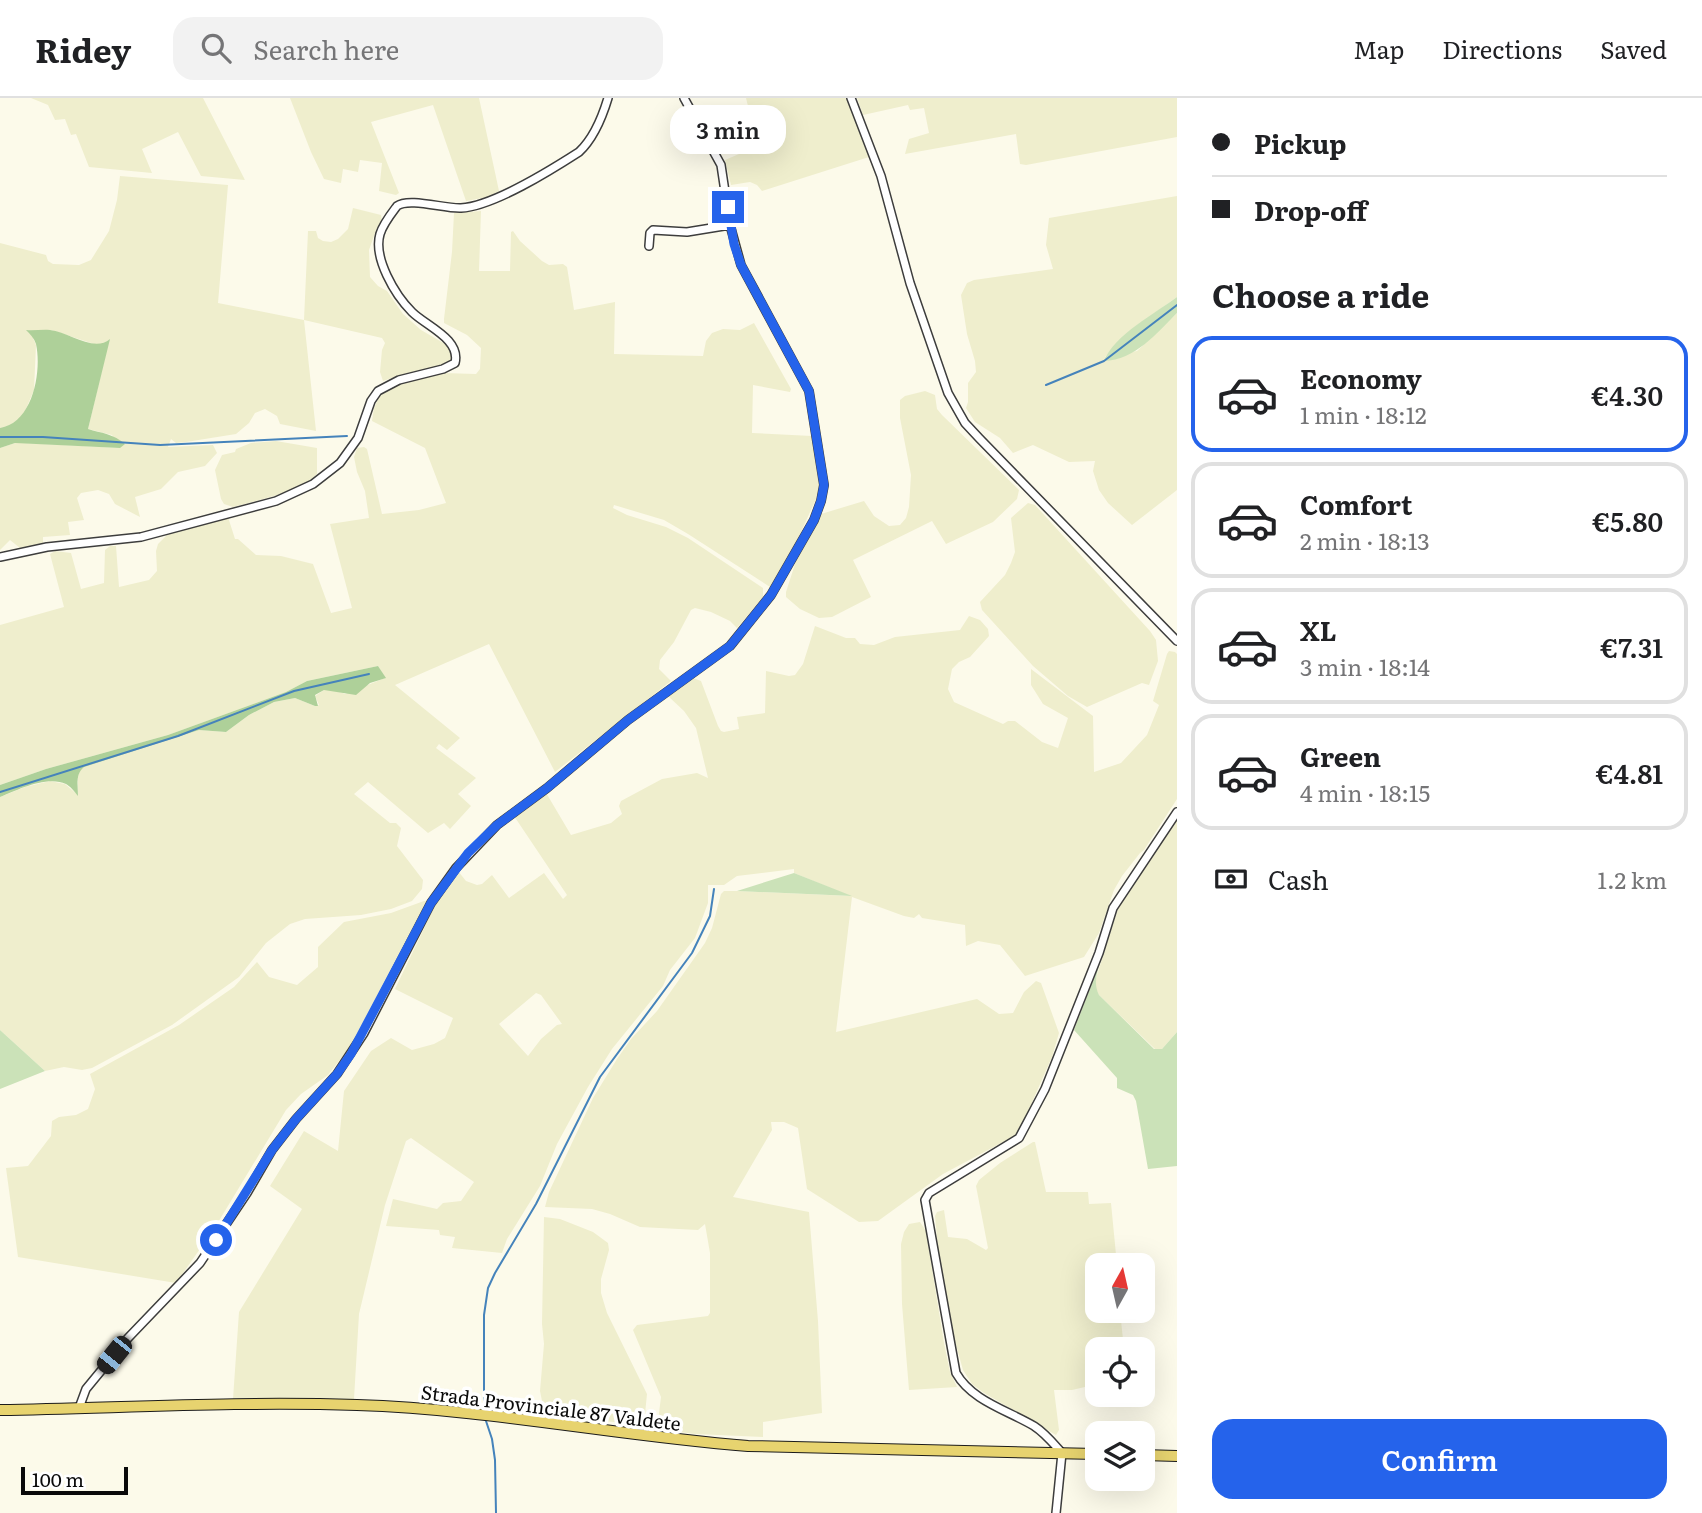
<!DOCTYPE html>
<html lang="en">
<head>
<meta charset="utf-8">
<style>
	:root { --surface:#fff; --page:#f2f2f2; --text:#202124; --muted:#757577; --line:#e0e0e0; --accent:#2563eb }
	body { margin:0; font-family:Literata,serif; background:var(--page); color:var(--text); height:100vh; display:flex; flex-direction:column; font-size:26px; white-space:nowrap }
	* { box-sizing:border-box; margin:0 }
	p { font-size:23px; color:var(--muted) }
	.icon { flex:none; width:38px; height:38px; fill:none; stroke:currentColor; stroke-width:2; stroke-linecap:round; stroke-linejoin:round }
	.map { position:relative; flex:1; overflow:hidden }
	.side { display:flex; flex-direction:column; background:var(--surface); width:525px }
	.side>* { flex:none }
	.guide { display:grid; align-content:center; height:154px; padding:0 35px; background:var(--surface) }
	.needle { width:46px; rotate:8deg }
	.fabs { position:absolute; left:1085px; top:1155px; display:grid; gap:14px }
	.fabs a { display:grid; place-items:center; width:70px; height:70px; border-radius:14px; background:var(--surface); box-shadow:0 7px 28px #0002; font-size:35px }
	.scale { position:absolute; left:21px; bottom:18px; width:107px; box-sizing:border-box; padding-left:7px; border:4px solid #0a0a0a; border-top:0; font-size:19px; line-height:24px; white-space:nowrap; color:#0a0a0a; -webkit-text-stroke:5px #fff; paint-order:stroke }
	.end { position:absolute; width:32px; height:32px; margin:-16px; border:9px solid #2563eb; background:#fff; box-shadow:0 0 0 4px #fff }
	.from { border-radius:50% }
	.bubble { position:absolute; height:49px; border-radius:21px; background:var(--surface); box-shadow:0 7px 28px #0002; font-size:23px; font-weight:600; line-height:49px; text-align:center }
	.car { position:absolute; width:21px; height:42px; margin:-21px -10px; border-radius:9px; box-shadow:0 0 5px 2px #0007; background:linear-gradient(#222 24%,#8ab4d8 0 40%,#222 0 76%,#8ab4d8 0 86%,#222 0) }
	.guide b { display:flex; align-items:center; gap:24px; height:66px; font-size:26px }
	.guide b+b { border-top:2px solid var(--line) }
	.guide i { width:18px; height:18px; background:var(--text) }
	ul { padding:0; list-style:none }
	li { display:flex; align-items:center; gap:21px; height:116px; margin:0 14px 10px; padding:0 21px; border:4px solid var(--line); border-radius:21px }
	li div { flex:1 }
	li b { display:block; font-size:26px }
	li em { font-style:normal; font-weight:600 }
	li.on { border-color:var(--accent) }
	li>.icon { width:63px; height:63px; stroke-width:1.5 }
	h2 { padding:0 35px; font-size:32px; line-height:84px }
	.pay { display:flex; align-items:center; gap:18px; height:77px; padding:0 35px; font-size:26px }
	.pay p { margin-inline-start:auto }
	.primary-button { display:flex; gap:14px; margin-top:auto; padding:14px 35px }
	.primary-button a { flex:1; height:80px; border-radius:21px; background:var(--accent); color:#fff; font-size:28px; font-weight:600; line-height:80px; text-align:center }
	header { display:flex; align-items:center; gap:42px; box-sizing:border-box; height:98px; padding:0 35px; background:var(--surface); border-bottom:2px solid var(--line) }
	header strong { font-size:33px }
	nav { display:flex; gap:38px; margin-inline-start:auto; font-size:24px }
	.search { width:490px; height:63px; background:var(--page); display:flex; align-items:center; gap:18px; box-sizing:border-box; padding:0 24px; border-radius:21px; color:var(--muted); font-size:26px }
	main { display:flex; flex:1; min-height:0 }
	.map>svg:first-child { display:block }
</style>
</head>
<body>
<header>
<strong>Ridey</strong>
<div class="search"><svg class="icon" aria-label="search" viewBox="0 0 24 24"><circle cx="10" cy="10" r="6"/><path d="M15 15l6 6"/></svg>Search here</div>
<nav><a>Map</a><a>Directions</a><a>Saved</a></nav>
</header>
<main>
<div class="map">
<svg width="1177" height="1415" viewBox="0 0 1177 1415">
	<rect width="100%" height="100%" fill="#fcfaea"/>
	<path fill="#efeecd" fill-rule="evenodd" d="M31 0H203L245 82 201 78 178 34 142 51 152 75 89 69 76 36 71 37 65 21 55 22 48 7Z
		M290 0H479L499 93 488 99 466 103 433 7 371 24 399 95 396 97 379 93 382 65 360 62 358 74 343 71 341 85 324 81 311 54Z
		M746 0H847L869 59 762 93 757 87 750 84 731 87 725 62 753 50 751 42 758 40 753 12H749Z
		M857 0H1177V39L1026 67 1020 66 1016 36 905 56 909 41 929 35 924 10 910 12 908 7 863 17Z
		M120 78 228 87 218 205 304 222 308 133H316L318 140 323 143 331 144 338 141 348 131 353 110 381 117 382 123 376 132 369 152 370 179 378 188 387 193 403 216 421 232 447 247 453 257 451 263 444 267 407 275 383 283 380 274 382 252 385 245 382 240 304 222 316 333 280 326 277 318 265 311 255 315 249 325 236 336 186 344 176 345 171 341 168 349 213 347 217 355 205 368 178 374 161 391 135 399 140 419 115 406 109 396 98 392 81 395 77 400 84 422 68 424 70 437 43 439V446L20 450 10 442 0 452V350L15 345H25L120 350 112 337 88 331 109 242 105 246 97 247 51 232 33 240 36 247 34 292 23 318 9 328 0 330V145L46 157 48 163 53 166 79 167 91 162 109 133 117 102Z
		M1177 98V199L1136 228 1105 259 1137 253 1177 215V392L1132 427 1108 405 1099 392 1093 373 1095 363 1069 364 1033 347 1013 355 1000 340 975 324 966 310 968 304V285L976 274 975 263 967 236 961 197 967 185 974 182 1053 171 1046 147 1049 120Z
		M481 113 479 173H510L511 134 513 133 520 143 542 163 549 167 563 166 567 169 574 212 615 204 614 256 703 258 706 243 712 235 723 231 740 232 754 225 791 291 790 294 753 287 752 335 812 338 819 388 816 401 795 447 770 489 688 436 664 422 614 407 613 410 627 417 666 429 688 440 763 490V499L737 530 730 523 711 514 695 510 691 512 674 544 660 562 659 571 671 583 555 674 489 546 395 587 460 640 447 652 439 646 436 650 476 680 458 696 471 708 450 731 444 725 428 735 368 684 354 696 390 725H396L401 730 397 748 423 782 422 791 412 803 391 811 361 817 305 821 290 826 266 845 239 879 172 927 92 970 82 972 64 969 45 973 0 932V699L25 689 50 683 65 686 78 697V679L80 672 83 669 199 632 226 634 249 617 274 604 295 600 315 608 319 607 315 598 324 592H335L345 596 385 580 378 568 307 583 286 594 168 637 46 671 0 687V527L64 509 50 456 55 453 71 455 81 491 104 485 105 452 110 448H116L119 489 149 482 157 473 156 453 158 446 168 436 228 419 235 441H238L256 457 281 458 313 466 331 515 352 510 330 426 369 420 365 393 357 374 354 359 357 350 364 349 367 351 382 416 419 412 446 405 425 350 372 323 374 310 381 295 396 286 443 275 476 276 480 271 481 250 467 237 444 225V221L452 154 454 115Z
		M925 293 935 297 937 311 942 317 1016 389 1019 392 1017 401 993 424 946 446 932 423 853 462 871 499 832 519 819 520 800 511 786 499V494L796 463 821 416 864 403 874 418 889 428 900 427 906 420 909 409 911 377 900 320V302L905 298Z
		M276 343 317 350V376L308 384 281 396 241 407 233 409 224 406 221 401 215 372 222 357 235 354 236 351 251 345Z
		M1028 405 1035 407 1150 533 1156 542 1158 563 1149 587 1142 585 1087 609 1068 598 1033 568 982 512 980 504 1005 477 1011 465 1015 454 1011 420Z
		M969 518 980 522 988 531 989 538 970 559 959 564 952 571 948 591 954 604 1003 626 1008 623H1015L1042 644 1058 650 1068 620 1043 606 1031 587V571L1093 618 1094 674 1121 665 1147 637 1159 607 1153 603 1167 556 1169 553 1175 554 1177 556V701L1144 752 1140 755 1122 778 1114 792 1099 835 1084 859 1025 878 1000 847 978 843 966 848 965 827 922 820 919 816 914 820 904 818 852 799 836 934 977 901 999 916 1013 915 1024 894 1036 883 1041 885 1059 935 1052 959 1018 1036 943 1076 878 1123 859 1124 807 1091 798 1030 784 1024H771L772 1032 733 1099 809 1114 818 1223 822 1315 763 1324V1339L695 1336 657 1331 661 1299 633 1232 637 1227 708 1218 710 1215V1155L705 1126 698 1132 640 1129 610 1116 592 1111 545 1109 549 1094 593 1000 617 961 631 941 657 913 705 845 712 830 721 796 724 793H737L850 798 794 775V771L737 778 724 787H708V805L695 840 670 872 663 888 612 951 588 989 557 1046 540 1088 507 1141 502 1155 452 1150 455 1139 440 1137 439 1132 386 1128 393 1101 437 1111 443 1105 461 1103 474 1084 411 1040 406 1043 385 1107 359 1216 354 1301H233L239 1214 302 1111 270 1088 304 1033 338 1053 344 993 371 953 391 940 412 952 434 946 445 940 453 920 395 891 440 797 458 773 466 783 477 787 482 786 492 777 509 800 544 775 563 801 567 797 514 718 545 693 571 737 611 725 622 716 619 708 621 703 662 681 697 675 708 680 696 630 684 613 668 598 693 580 701 583 718 628 721 633 724 634 739 631 737 619 765 615 766 573 789 578 795 577 803 566 815 528 846 540H855L860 546 874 547 895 539 960 532ZM536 895 541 897 562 926 557 927 541 941 528 958 499 926Z
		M1177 719V934L1162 951H1155L1099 897 1096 891V880L1119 808Z
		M424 803H429L360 936 328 977 301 996 286 1012 214 1131 176 1185 18 1159 6 1070 28 1068 51 1038 52 1023 59 1019 76 1017 88 1011 95 991 90 976 179 927 234 889 257 864 269 879 297 887 318 869V849L344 824 391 815Z
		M1033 1044H1035L1046 1094H1088L1089 1106 1111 1105 1117 1167H1097V1213H1120L1124 1251H1097V1272L1088 1273 1089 1288 1072 1292H1054L1059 1332 1056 1337 984 1295 972 1286 963 1272 953 1236 939 1161 935 1118 937 1114 944 1112 948 1139 967 1141 986 1152 988 1150 976 1088 979 1082 1000 1065Z
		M544 1119 560 1121 593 1134 608 1145 609 1152 601 1181V1195L607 1215 647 1296 645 1316 637 1326 545 1318 540 1293 544 1246 542 1226Z
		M920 1124 926 1133 944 1245 950 1274 957 1289 909 1292 902 1206 901 1146 904 1134 909 1126Z"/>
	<path fill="#cbe2b8" d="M1177 199V215C1157 235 1135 262 1104 263 1114 237 1156 215 1177 199Z
		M794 775 852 798 737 793Z
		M1101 862C1097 874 1093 885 1099 897L1154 951H1162L1177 934V1068L1148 1071 1136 1003 1133 997 1117 990V980L1074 932Z
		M0 932 45 973 0 991Z"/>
	<path fill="#aed099" d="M26 232C34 233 42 231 50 232 69 234 94 255 110 241L88 331C101 335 114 336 125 346L120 350 15 345 0 350V330C33 325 42 273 36 246 34 240 30 236 26 232Z
		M378 568 386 580 370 585 356 597 324 592 315 597 318 608H315L295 600 274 604 249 617 226 634 199 632 84 669C75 676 78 688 78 698 75 694 70 688 66 686 47 677 17 692 0 699V687L46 671 168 637 286 594 307 583Z"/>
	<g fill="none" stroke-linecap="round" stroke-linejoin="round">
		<path stroke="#4583bb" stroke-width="2" d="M1046 287 1104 263 1177 207
			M0 339H43L160 347 347 338
			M0 694 178 638 294 593 369 576
			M484 1311V1217L488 1190 495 1175 536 1106 600 979 692 855 710 818 714 791
			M485 1320 492 1341 495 1362 496 1415"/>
		<g stroke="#3d3d3d" stroke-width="10">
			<path id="minor" d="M851 0 881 78 910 185 948 295 965 325 979 340 1177 543
				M649 148 650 135 653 132 687 134 730 127
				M0 459 47 449 141 439 276 403 313 386 340 365 358 340 371 303 378 293 399 282 443 271 455 265C461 241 426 228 412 214 395 197 373 160 380 136 383 126 391 116 397 108 409 99 445 111 461 110 494 108 551 72 579 54 594 40 602 20 608 0
				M79 1310 86 1291 128 1240 200 1165 247 1095 272 1052 296 1021 337 976 364 935 431 805 456 770 497 727 547 690 628 622 730 548 771 497 814 422 821 403 824 387 809 293 741 167 730 127 721 67 684 0
				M1056 1415 1062 1355C1053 1345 1045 1335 1034 1328 1007 1312 972 1303 956 1275L925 1102 929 1095 1019 1040 1045 991 1099 855 1113 810 1177 714"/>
		</g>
		<g stroke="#1b1b1b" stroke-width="12">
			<path id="major" d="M0 1312C119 1310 238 1303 357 1307 488 1311 617 1338 748 1348L1097 1356
				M1143 1357 1177 1358"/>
		</g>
		<use href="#minor" stroke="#fff" stroke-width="7"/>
		<use href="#major" stroke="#e7d36f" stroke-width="10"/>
	</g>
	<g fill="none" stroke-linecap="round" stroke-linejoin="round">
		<path stroke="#2563eb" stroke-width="9" d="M216 1142 272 1052 296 1021 337 976 351 956 431 805 468 755 497 727 547 690 628 622 730 548 771 497 814 422 821 403 824 387 809 293 741 167 734 146 728 109"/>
	</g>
	<g text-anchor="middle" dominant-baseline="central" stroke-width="7" stroke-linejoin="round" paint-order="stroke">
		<g font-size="19" fill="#0a0a0a" stroke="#fff">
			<text transform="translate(551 1309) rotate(7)">Strada Provinciale 87 Valdete</text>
		</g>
	</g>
</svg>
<div class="fabs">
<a><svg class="needle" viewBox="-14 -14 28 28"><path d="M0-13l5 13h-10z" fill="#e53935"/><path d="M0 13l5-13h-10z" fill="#757577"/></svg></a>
<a><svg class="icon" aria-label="locate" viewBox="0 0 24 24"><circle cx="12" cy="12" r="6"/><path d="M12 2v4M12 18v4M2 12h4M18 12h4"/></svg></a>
<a><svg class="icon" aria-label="layers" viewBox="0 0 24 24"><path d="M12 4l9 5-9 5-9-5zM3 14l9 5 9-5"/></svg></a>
</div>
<div class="scale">100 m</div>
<i class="end from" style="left:216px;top:1142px"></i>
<i class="end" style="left:728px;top:109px"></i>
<div class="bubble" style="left:670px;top:7px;width:116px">3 min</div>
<i class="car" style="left:114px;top:1257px;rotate:219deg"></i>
</div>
<section class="side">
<div class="guide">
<b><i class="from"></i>Pickup</b>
<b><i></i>Drop-off</b>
</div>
<h2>Choose a ride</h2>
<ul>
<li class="on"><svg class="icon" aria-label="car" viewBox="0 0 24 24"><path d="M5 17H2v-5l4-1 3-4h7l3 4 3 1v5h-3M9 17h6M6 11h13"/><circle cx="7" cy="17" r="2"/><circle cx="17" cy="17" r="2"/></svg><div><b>Economy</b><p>1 min · 18:12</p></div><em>€4.30</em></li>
<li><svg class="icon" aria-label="car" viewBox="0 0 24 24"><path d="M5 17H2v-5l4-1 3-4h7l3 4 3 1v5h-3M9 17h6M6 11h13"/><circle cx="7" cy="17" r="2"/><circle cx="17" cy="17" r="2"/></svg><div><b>Comfort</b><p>2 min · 18:13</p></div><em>€5.80</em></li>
<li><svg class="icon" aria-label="car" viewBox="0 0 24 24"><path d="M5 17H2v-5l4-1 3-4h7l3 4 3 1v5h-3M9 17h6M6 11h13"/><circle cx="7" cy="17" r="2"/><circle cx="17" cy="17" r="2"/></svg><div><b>XL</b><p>3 min · 18:14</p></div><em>€7.31</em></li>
<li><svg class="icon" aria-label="car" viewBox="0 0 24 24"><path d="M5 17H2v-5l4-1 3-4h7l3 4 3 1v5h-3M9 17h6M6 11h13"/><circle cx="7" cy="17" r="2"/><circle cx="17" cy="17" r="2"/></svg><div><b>Green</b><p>4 min · 18:15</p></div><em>€4.81</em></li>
</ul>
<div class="pay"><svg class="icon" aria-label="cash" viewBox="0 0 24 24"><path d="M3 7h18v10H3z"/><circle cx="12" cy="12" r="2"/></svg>Cash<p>1.2 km</p></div>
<div class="primary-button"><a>Confirm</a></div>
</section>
</main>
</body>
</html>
